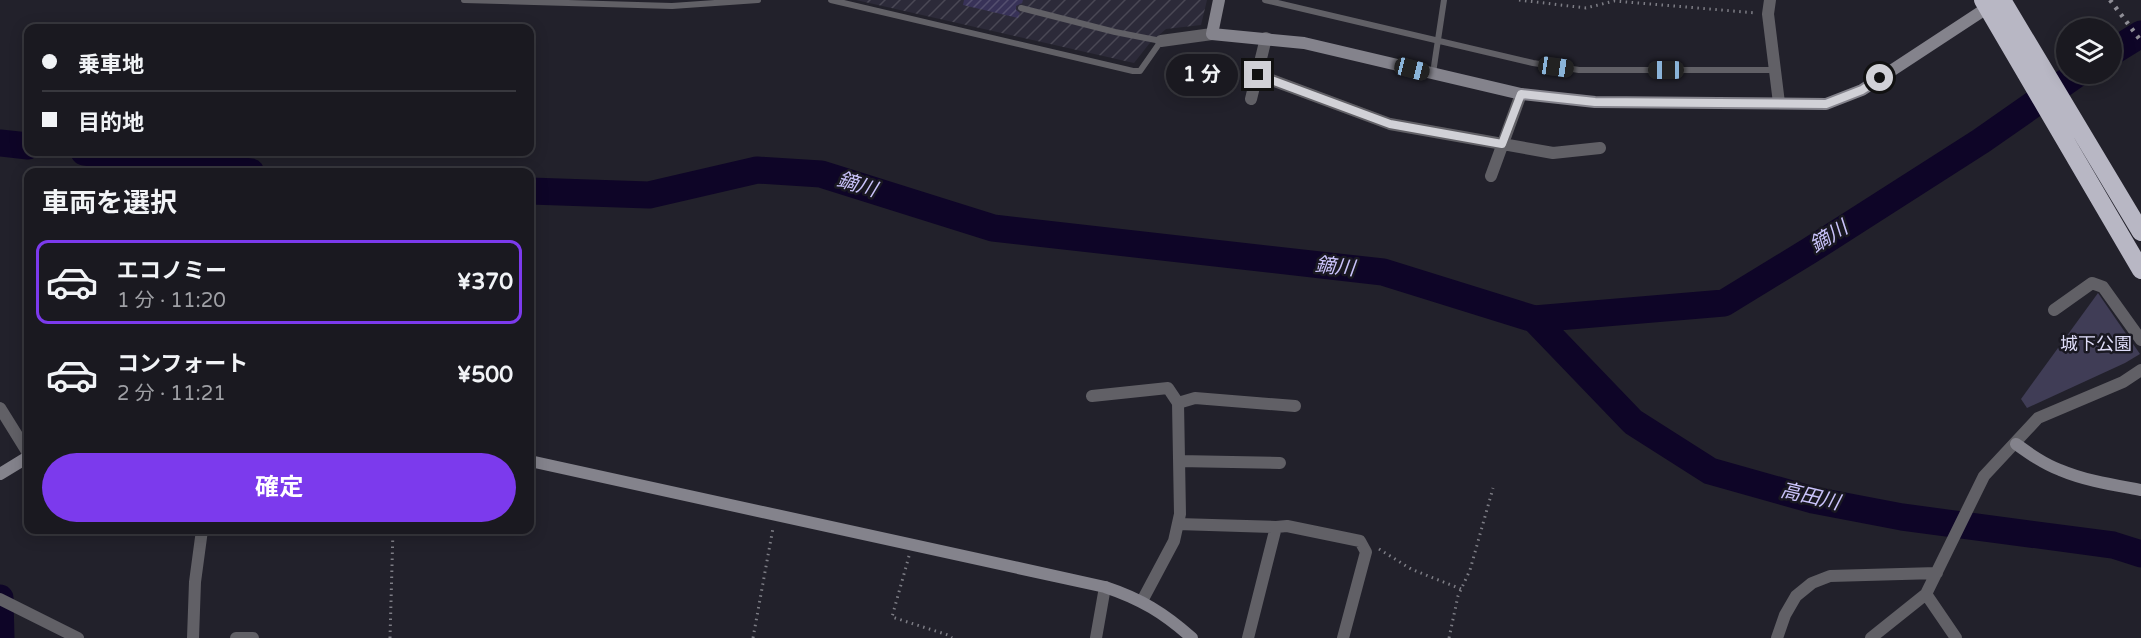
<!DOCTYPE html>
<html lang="ja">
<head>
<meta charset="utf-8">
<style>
	:root { --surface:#1a1920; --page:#27262d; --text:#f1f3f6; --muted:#9fa0a5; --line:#38383e; --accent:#7c3aed }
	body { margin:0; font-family:"Varela Round","Noto Sans JP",sans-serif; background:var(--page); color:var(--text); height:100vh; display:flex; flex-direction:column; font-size:22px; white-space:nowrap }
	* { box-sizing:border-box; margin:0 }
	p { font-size:20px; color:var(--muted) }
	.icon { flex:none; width:33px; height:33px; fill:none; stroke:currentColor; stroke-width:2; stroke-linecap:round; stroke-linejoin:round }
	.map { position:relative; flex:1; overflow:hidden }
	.sheet { position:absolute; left:24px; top:168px; width:510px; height:366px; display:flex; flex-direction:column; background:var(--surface); border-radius:12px; box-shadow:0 3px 15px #0003,0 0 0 2px var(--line) }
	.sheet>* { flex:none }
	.top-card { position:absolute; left:24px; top:24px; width:510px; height:132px; border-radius:12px; box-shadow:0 3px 15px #0003,0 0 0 2px var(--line); display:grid; align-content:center; height:132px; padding:0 18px; background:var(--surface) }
	.buttons { position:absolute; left:2056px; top:18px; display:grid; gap:12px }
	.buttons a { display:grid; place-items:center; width:66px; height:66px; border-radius:50%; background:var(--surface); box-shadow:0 3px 15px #0003,0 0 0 2px var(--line); font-size:30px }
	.end { position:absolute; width:27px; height:27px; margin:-14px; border:8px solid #d1d1d7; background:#111; box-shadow:0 0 0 3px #111 }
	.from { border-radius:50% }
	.bubble { position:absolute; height:42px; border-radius:21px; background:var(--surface); box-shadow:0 3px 15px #0003,0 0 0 2px var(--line); font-size:20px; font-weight:700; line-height:42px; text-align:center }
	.car { position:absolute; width:18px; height:36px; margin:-18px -9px; border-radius:8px; box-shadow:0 0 4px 2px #0007; background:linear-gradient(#222 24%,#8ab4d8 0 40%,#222 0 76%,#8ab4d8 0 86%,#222 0) }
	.top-card b { display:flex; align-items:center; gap:21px; height:57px; font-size:22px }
	.top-card b+b { border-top:2px solid var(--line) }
	.top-card i { width:15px; height:15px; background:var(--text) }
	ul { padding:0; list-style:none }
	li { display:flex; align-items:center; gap:18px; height:84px; margin:0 12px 9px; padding:0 6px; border:3px solid transparent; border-radius:12px }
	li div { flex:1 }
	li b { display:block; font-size:22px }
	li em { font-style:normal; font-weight:700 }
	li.active { border-color:var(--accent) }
	li>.icon { width:54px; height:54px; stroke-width:1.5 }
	h2 { padding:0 18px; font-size:27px; line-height:72px }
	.primary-button { display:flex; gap:12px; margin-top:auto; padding:12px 18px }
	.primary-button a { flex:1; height:69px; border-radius:36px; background:var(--accent); color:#fff; font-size:24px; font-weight:700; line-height:69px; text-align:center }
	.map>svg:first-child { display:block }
</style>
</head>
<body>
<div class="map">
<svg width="2141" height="638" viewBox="0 0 2141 638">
	<defs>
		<pattern id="industrial-furrows" width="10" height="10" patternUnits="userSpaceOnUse" patternTransform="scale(1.5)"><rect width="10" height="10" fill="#2c2a39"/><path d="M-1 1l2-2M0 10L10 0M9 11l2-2" fill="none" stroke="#4a4855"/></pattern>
		<pattern id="building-hatch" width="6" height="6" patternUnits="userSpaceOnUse" patternTransform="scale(1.5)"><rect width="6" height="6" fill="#383258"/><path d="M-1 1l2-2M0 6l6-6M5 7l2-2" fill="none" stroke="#544f6f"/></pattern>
	</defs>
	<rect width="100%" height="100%" fill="#22212b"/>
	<path fill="url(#industrial-furrows)" d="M856 0H1207L1201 25 1166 29 1149 44 1134 63Z"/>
	<path fill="#403d56" d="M2098 293 2140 354 2125 363 2027 408 2021 399Z"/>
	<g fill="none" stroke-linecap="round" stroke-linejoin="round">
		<path stroke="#0e0527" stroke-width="27" d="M2112 52 2141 34
			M0 143 28 146
			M84 152 251 172
			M530 191 649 195 757 170 821 174 993 228 1383 272 1534 319 1724 303 1809 251 1981 141 2077 74
			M1534 319 1633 422 1710 471 1813 500 1902 517 2113 545 2141 554
			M0 598 1 638"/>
	</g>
	<path fill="url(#building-hatch)" d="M964 0H1023L1022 3 1016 6V10L1020 13 1018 18 963 5Z"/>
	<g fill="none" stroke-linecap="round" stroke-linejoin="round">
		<path stroke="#7d7d85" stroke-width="3" stroke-dasharray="1.5 4.5" stroke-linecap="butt" d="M1519 0 1586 8 1614 1 1757 13
			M1379 549 1411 569 1461 589
			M909 556 892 617 948 635 952 638
			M390 638 393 530
			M753 638 773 528
			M1449 638 1458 596 1470 570 1493 488"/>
		<path stroke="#616066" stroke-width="6" d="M464 0 672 6 758 0
			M831 0 1133 71H1140L1161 41 1115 32 1021 8
			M1265 0 1533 63 1579 70H1774
			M1433 73 1444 0"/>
		<path stroke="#616066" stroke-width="12" d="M1770 0 1768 14 1779 103
			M1161 41 1212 34
			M1258 75 1390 124 1553 153 1600 148
			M1251 99 1266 38
			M1491 176 1521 94
			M2054 310 2092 283 2103 287 2141 340
			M1092 396 1168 388 1178 403 1180 514 1174 541 1142 601
			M1178 403 1195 398 1295 406
			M0 408 28 453
			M1179 461 1280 463
			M1178 524 1276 527
			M1926 594 1956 638
			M0 599 78 638
			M193 638 195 582 202 530
			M236 638H253
			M1096 638 1105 587
			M1248 638 1276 527 1287 526 1360 541 1366 552 1343 638
			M1777 638 1785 615 1796 596 1812 583 1830 576 1937 573
			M1871 638 1926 594 1984 476 2038 418 2123 382 2141 370"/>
		<path stroke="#84838c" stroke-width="12" d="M1219 0 1212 34 1304 43 1521 94 1595 102 1826 104 1862 90 1993 4
			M2016 444C2030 454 2044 464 2060 470 2086 481 2114 485 2141 490
			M530 461 1105 587C1141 599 1164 613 1192 638
			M0 474 28 457"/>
		<path stroke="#b8b7c4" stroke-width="18" d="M1983 0 2141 270
			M2002 0 2141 232"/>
		<path stroke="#8f8e96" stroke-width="4.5" stroke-dasharray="3 6" stroke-linecap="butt" d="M2110 0 2141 41"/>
	</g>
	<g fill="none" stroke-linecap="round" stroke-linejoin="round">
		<path stroke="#d1d1d7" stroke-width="8" d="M1258 75 1390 124 1502 144 1521 94 1595 102 1826 104 1862 90 1880 78"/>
	</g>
	<g text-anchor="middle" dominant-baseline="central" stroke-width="5" stroke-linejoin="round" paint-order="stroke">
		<g font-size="18" fill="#dfddf9" stroke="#191821">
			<text x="2096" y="344">城下公園</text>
		</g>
		<g font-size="20" font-style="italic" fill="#cac3fb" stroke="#191821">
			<text transform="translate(857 185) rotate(17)">鏑川</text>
			<text transform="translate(1829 237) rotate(-32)">鏑川</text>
			<text transform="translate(1335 267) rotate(6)">鏑川</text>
			<text transform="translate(1810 497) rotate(13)">高田川</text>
		</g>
	</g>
</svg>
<div class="buttons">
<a><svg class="icon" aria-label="layers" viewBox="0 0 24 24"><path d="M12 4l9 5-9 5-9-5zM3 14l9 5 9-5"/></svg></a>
</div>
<i class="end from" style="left:1880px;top:78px"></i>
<i class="end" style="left:1258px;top:75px"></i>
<div class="bubble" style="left:1166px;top:54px;width:72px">1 分</div>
<i class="car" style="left:1556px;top:67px;rotate:98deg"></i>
<i class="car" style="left:1412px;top:69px;rotate:104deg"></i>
<i class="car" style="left:1666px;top:70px;rotate:270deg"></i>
<div class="top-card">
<b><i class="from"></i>乗車地</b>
<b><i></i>目的地</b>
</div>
<section class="sheet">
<h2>車両を選択</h2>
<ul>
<li class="active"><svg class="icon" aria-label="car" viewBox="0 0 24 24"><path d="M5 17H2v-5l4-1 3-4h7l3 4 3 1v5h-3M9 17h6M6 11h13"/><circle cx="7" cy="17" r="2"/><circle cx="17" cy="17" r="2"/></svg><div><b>エコノミー</b><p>1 分 · 11:20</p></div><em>¥370</em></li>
<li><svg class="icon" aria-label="car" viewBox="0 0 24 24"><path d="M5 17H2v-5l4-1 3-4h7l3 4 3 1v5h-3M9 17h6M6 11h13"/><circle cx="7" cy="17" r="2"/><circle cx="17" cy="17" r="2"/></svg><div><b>コンフォート</b><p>2 分 · 11:21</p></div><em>¥500</em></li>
</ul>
<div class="primary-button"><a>確定</a></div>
</section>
</div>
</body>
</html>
